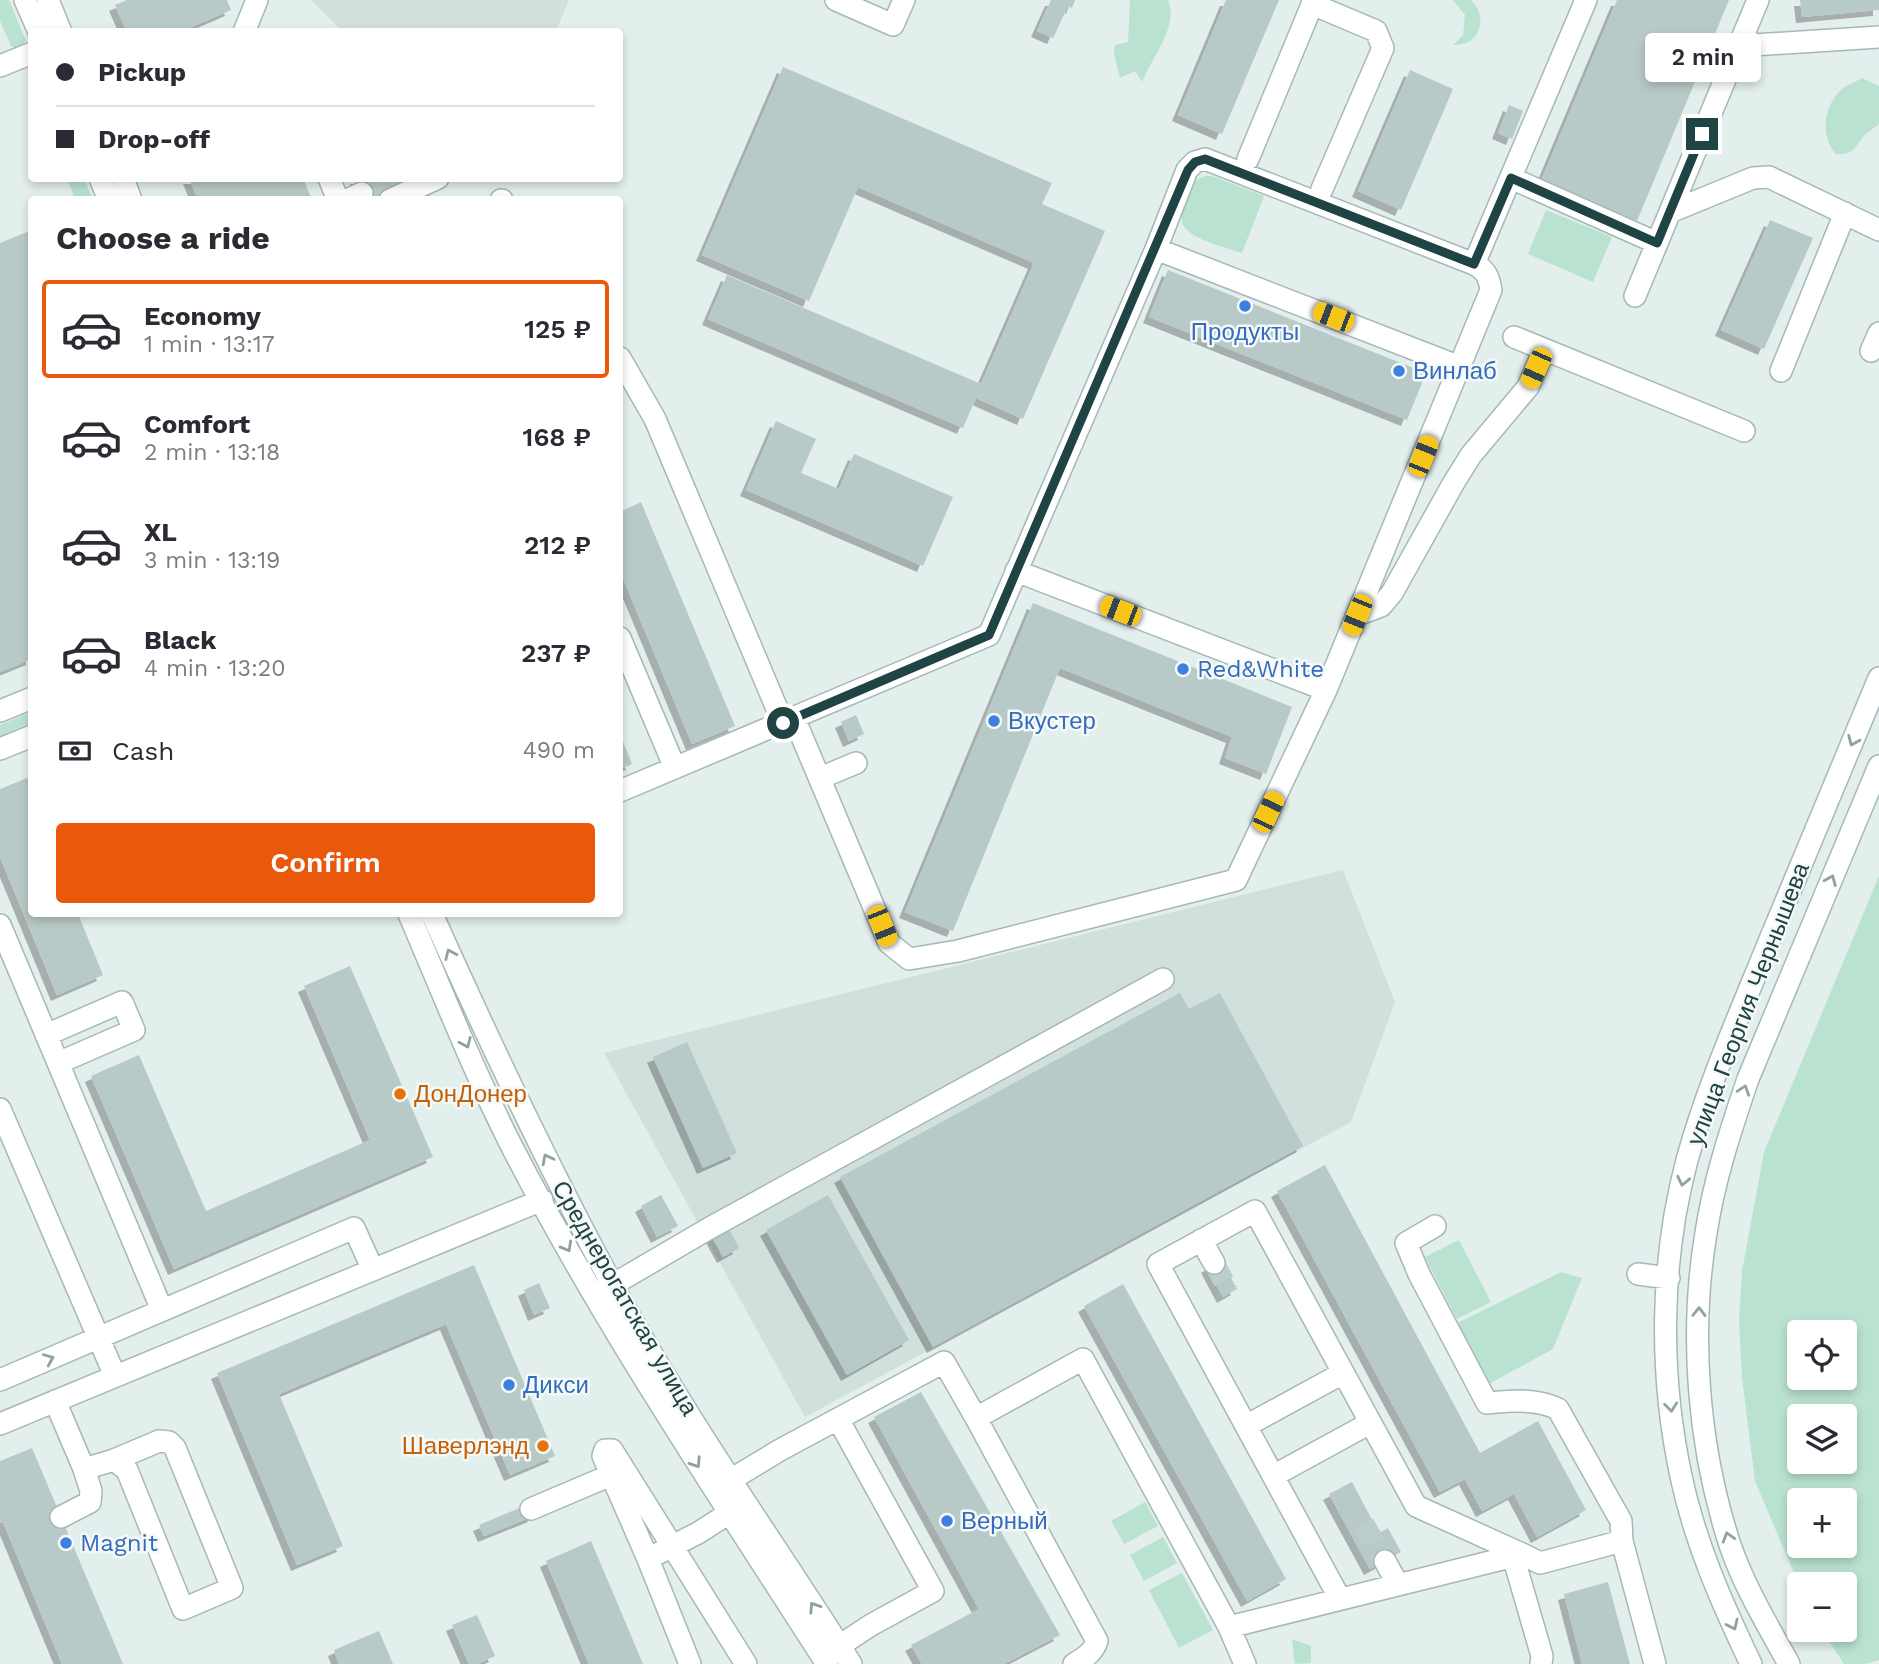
<!DOCTYPE html>
<html lang="en">
<head>
<meta charset="utf-8">
<style>
	:root { --surface:#fff; --page:#f7f7f7; --text:#2b2b33; --muted:#7c7c81; --line:#e1e1e2; --accent:#ea580c }
	body { margin:0; font-family:"Work Sans",sans-serif; background:var(--page); color:var(--text); height:100vh; display:flex; flex-direction:column; font-size:26px; white-space:nowrap }
	* { box-sizing:border-box; margin:0 }
	p { font-size:23px; color:var(--muted) }
	.icon { flex:none; width:38px; height:38px; fill:none; stroke:currentColor; stroke-width:2; stroke-linecap:round; stroke-linejoin:round }
	.map { position:relative; flex:1; overflow:hidden }
	.sheet { position:absolute; left:28px; top:196px; width:595px; height:721px; display:flex; flex-direction:column; background:var(--surface); border-radius:7px; box-shadow:0 4px 10px #0003 }
	.sheet>* { flex:none }
	.guide { position:absolute; left:28px; top:28px; width:595px; height:154px; border-radius:7px; box-shadow:0 4px 10px #0003; display:grid; align-content:center; height:154px; padding:0 28px; background:var(--surface) }
	.fabs { position:absolute; left:1787px; top:1320px; display:grid; gap:14px }
	.fabs a { display:grid; place-items:center; width:70px; height:70px; border-radius:7px; background:var(--surface); box-shadow:0 4px 10px #0003; font-size:35px }
	.end { position:absolute; width:32px; height:32px; margin:-16px; border:9px solid #204343; background:#fff; box-shadow:0 0 0 4px #fff }
	.from { border-radius:50% }
	.bubble { position:absolute; height:49px; border-radius:7px; background:var(--surface); box-shadow:0 4px 10px #0003; font-size:23px; font-weight:600; line-height:49px; text-align:center }
	.car { position:absolute; width:21px; height:42px; margin:-21px -10px; border-radius:9px; box-shadow:0 0 5px 2px #0007; background:linear-gradient(#f5c518 24%,#345 0 40%,#f5c518 0 76%,#345 0 86%,#f5c518 0) }
	.guide b { display:flex; align-items:center; gap:24px; height:66px; font-size:26px }
	.guide b+b { border-top:2px solid var(--line) }
	.guide i { width:18px; height:18px; background:var(--text) }
	ul { padding:0; list-style:none }
	li { display:flex; align-items:center; gap:21px; height:98px; margin:0 14px 10px; padding:0 14px; border:4px solid transparent; border-radius:7px }
	li div { flex:1 }
	li b { display:block; font-size:26px }
	li em { font-style:normal; font-weight:600 }
	li.current { border-color:var(--accent) }
	li>.icon { width:63px; height:63px; stroke-width:1.5 }
	h2 { padding:0 28px; font-size:32px; line-height:84px }
	.pay { display:flex; align-items:center; gap:18px; height:77px; padding:0 28px; font-size:26px }
	.pay p { margin-inline-start:auto }
	.primary-button { display:flex; gap:14px; margin-top:auto; padding:14px 28px }
	.primary-button a { flex:1; height:80px; border-radius:7px; background:var(--accent); color:#fff; font-size:28px; font-weight:600; line-height:80px; text-align:center }
	.map>svg:first-child { display:block }
</style>
</head>
<body>
<div class="map">
<svg width="1879" height="1664" viewBox="0 0 1879 1664">
	<defs>
		<filter id="shadow"><feDropShadow dx="-6" dy="6" stdDeviation="0" flood-color="#0004"/></filter>
	</defs>
	<rect width="100%" height="100%" fill="#e3efed"/>
	<path fill="#d1dfdd" d="M311 0H569L556 31 343 32Z
		M1343 870 1395 1002 1351 1122 805 1417 604 1053Z"/>
	<path fill="#bae2d0" fill-rule="evenodd" d="M0 0H9L26 41 17 49 11 46 0 21Z
		M1130 0H1168C1179 28 1152 56 1142 82L1135 71 1120 78 1114 54 1115 45 1128 42Z
		M1453 0H1471C1489 18 1480 46 1453 45L1463 35 1465 15Z
		M1862 78 1879 86V124C1873 129 1864 134 1860 141 1852 152 1851 154 1836 154 1820 136 1823 106 1842 89 1847 85 1856 82 1862 78Z
		M1205 176H1212L1264 196 1242 253C1226 247 1176 237 1182 216 1184 204 1192 192 1196 180Z
		M67 179H84L93 199H75Z
		M1546 210 1612 237 1593 282 1528 254Z
		M31 712V723L0 736V725Z
		M1879 876V1660L1865 1664H1844L1821 1629H1844V1584L1799 1585 1755 1481 1742 1377 1739 1320 1742 1271 1764 1152ZM1799 1332H1844V1377H1799ZM1799 1416H1844V1461H1799ZM1799 1500H1844V1545H1799Z
		M1459 1240 1491 1302 1457 1319 1425 1257Z
		M1561 1272 1582 1278 1553 1349 1485 1386 1453 1325Z
		M1145 1502 1158 1526 1124 1544 1111 1521Z
		M1163 1537 1177 1563 1144 1581 1130 1555Z
		M1182 1573 1213 1630 1179 1648 1149 1590Z
		M1292 1639 1311 1646V1663L1295 1664Z"/>
	<path fill="#b8cac7" filter="url(#shadow)" d="M127 0H227L231 10 187 29 188 32H127L115 5Z
		M1051 0H1075L1072 8 1068 6 1053 38 1037 31Z
		M1226 0H1279L1222 134 1178 115Z
		M1617 0H1729L1637 221 1541 181Z
		M1800 0H1879V10L1802 17Z
		M783 67 1052 183 1042 204 1105 231 1023 419 976 398 963 428 708 319 727 275 981 384 1034 263 858 187 809 301 702 255Z
		M1410 70 1453 89 1401 210 1358 191Z
		M1509 105 1523 111 1512 139 1498 133Z
		M189 178H303L312 200H198Z
		M356 178H412L403 186 370 200H365Z
		M1770 220 1813 238 1764 349 1721 330Z
		M32 230V659L0 672V243Z
		M1168 270 1426 373 1407 420 1149 317Z
		M776 421 816 439 801 473 839 489 854 454 953 497 923 566 746 490Z
		M641 502 735 726 692 744 620 571V512Z
		M1033 603 1292 707 1266 774 1225 758 1232 737 1060 668 953 931 905 912Z
		M856 715 864 734 849 741 841 722Z
		M620 734 632 764 620 769Z
		M32 776V914H78L103 975 57 995 0 857V789Z
		M350 966 433 1157 174 1269 91 1076 139 1055 206 1211 370 1140 304 986Z
		M1180 993 1189 1009 1220 993 1303 1146 933 1347 840 1177Z
		M687 1042 737 1153 703 1168 653 1057Z
		M1325 1165 1480 1453 1538 1421 1586 1510 1537 1537 1514 1494 1482 1511 1465 1479 1440 1492 1277 1191Z
		M661 1195 678 1226 657 1237 641 1206Z
		M828 1195 909 1340 847 1375 766 1230Z
		M729 1229 739 1248 723 1257 712 1237Z
		M1221 1259 1237 1289 1223 1297 1207 1267Z
		M474 1265 555 1456 510 1475 446 1324 279 1394 343 1546 297 1565 217 1373Z
		M539 1283 550 1308 534 1315 524 1290Z
		M1123 1284 1286 1579 1247 1601 1084 1306Z
		M921 1392 1060 1635 1004 1664H922L911 1645 979 1609 874 1417Z
		M32 1448 123 1664H62L3 1522 0 1523V1461Z
		M1352 1482 1379 1533 1388 1528 1401 1552 1370 1569 1329 1494Z
		M529 1504 534 1516 484 1536 479 1525Z
		M591 1541 611 1588 643 1664H589L546 1561Z
		M1608 1582 1630 1664H1582L1564 1594Z
		M477 1615 495 1656 477 1664H469L452 1625Z
		M379 1631 393 1664H339L334 1650Z"/>
	<g fill="none" stroke-linecap="round" stroke-linejoin="round">
		<path stroke="#bccdcb" stroke-width="21" stroke-dasharray="21 10" stroke-linecap="butt" d="M362 193 396 178
			M1214 1263 1229 1291
			M1364 1524 1385 1561"/>
		<g stroke="#a5b8b7" stroke-width="24">
			<path id="minor" d="M25 0 39 32
				M48 0 61 32
				M836 0 893 25 904 0
				M1312 4 1376 31 1383 48 1322 189
				M244 32 257 0
				M1738 46 1879 37
				M0 66 32 53
				M1248 159 1314 0
				M100 178 109 200
				M123 178 131 200
				M329 178 338 200
				M1511 178 1657 243
				M347 200 362 193
				M390 200 438 178
				M501 200H502
				M1670 212 1753 178 1769 177 1879 230
				M1474 264 1586 0
				M1635 296 1758 0
				M1514 337 1744 431
				M1871 351 1879 333
				M620 358 655 419 783 723
				M1781 371 1845 213
				M1016 571 1326 690
				M1357 615 1381 606 1392 593 1453 484 1471 455 1528 387 1544 350
				M620 638 675 768
				M0 711 32 698
				M794 718 889 943 909 959 958 951 1236 880 1326 690 1491 290C1489 277 1486 270 1474 264L1205 159 1195 162 1187 170 1156 249
				M0 749 32 736
				M820 778 856 763
				M620 791 989 635 1156 249 1460 367
				M409 914C442 991 473 1070 511 1145 604 1326 718 1494 827 1664
				M432 914C488 1039 546 1163 612 1284 683 1415 771 1538 851 1664
				M0 925 162 1310
				M46 1035 122 1002 134 1030 58 1063
				M0 1109 115 1376
				M1435 1226 1406 1243 1419 1274 1487 1403C1511 1401 1536 1398 1558 1409L1621 1521 1622 1541 1655 1664
				M1201 1240 1214 1263
				M1638 1274 1669 1278
				M602 1291 708 1229 1163 979
				M0 1380 354 1228 373 1270
				M55 1401 84 1469 114 1460 159 1441 169 1442 175 1448 232 1588 183 1609 127 1470 114 1460
				M976 1418 1097 1641C1093 1653 1084 1658 1074 1664
				M0 1424 542 1200
				M1246 1426 1343 1373
				M1273 1476 1370 1423
				M722 1485 780 1450 944 1362 976 1418 1083 1359 1229 1627 1245 1664
				M531 1509 611 1475
				M61 1517 90 1502 91 1491 84 1469
				M659 1553 698 1533 740 1506
				M1513 1556 1542 1656 1541 1664
				M1385 1561 1398 1585
				M1340 1599 1158 1264 1255 1211 1416 1506 1522 1554
				M1229 1627 1522 1554 1540 1563 1622 1541
				M830 1652 871 1625 933 1591 838 1419
				M690 1664 648 1559 603 1456 605 1450H612L746 1664
				M1751 1664C1722 1603 1695 1543 1681 1476 1659 1374 1660 1262 1687 1160 1708 1084 1741 1011 1771 937 1807 851 1843 764 1879 678
				M1789 1664C1768 1626 1744 1586 1730 1545 1698 1447 1689 1335 1706 1233 1714 1180 1731 1129 1748 1079L1879 766"/>
		</g>
		<use href="#minor" stroke="#fff" stroke-width="21"/>
	</g>
	<defs><path id="oneway-chevron" d="M-2-3.5L2.5 0L-2 3.5" fill="none" stroke-width="1.6" stroke-linecap="round" stroke-linejoin="round" transform="scale(1.75)"/></defs>
	<g stroke="#90a1a1">
		<use href="#oneway-chevron" transform="translate(1853 741) rotate(113)"/>
		<use href="#oneway-chevron" transform="translate(1831 880) rotate(-67)"/>
		<use href="#oneway-chevron" transform="translate(450 954) rotate(-114)"/>
		<use href="#oneway-chevron" transform="translate(466 1043) rotate(66)"/>
		<use href="#oneway-chevron" transform="translate(1744 1090) rotate(-71)"/>
		<use href="#oneway-chevron" transform="translate(547 1159) rotate(-117)"/>
		<use href="#oneway-chevron" transform="translate(1683 1181) rotate(102)"/>
		<use href="#oneway-chevron" transform="translate(567 1247) rotate(61)"/>
		<use href="#oneway-chevron" transform="translate(1699 1312) rotate(-89)"/>
		<use href="#oneway-chevron" transform="translate(49 1359) rotate(-23)"/>
		<use href="#oneway-chevron" transform="translate(1671 1407) rotate(84)"/>
		<use href="#oneway-chevron" transform="translate(696 1463) rotate(57)"/>
		<use href="#oneway-chevron" transform="translate(1728 1537) rotate(-107)"/>
		<use href="#oneway-chevron" transform="translate(814 1607) rotate(-123)"/>
		<use href="#oneway-chevron" transform="translate(1733 1625) rotate(65)"/>
	</g>
	<g fill="none" stroke-linecap="round" stroke-linejoin="round">
		<path stroke="#204343" stroke-width="9" d="M783 723 989 635 1188 170 1195 162 1205 159 1474 264 1511 178 1657 243 1702 134"/>
	</g>
	<g fill="#3f7fe0" stroke="#f5faf9" stroke-width="2.5">
		<circle cx="1245" cy="306" r="7"/>
		<circle cx="1399" cy="371" r="7"/>
		<circle cx="1183" cy="669" r="7"/>
		<circle cx="994" cy="721" r="7"/>
		<circle cx="509" cy="1385" r="7"/>
		<circle cx="947" cy="1521" r="7"/>
		<circle cx="66" cy="1543" r="7"/>
	</g>
	<g fill="#e8710a" stroke="#f5faf9" stroke-width="2.5">
		<circle cx="400" cy="1094" r="7"/>
		<circle cx="543" cy="1446" r="7"/>
	</g>
	<g text-anchor="middle" dominant-baseline="central" stroke-width="5" stroke-linejoin="round" paint-order="stroke">
		<g font-size="24" fill="#366cbe" stroke="#f5faf9" text-anchor="start">
			<text x="1245" y="332" text-anchor="middle">Продукты</text>
			<text x="1413" y="371">Винлаб</text>
			<text x="1197" y="669">Red&amp;White</text>
			<text x="1008" y="721">Вкустер</text>
			<text x="523" y="1385">Дикси</text>
			<text x="961" y="1521">Верный</text>
			<text x="80" y="1543">Magnit</text>
		</g>
		<g font-size="24" fill="#204343" stroke="#f5faf9">
			<text transform="translate(1748 1004) rotate(-69)">улица Георгия Чернышева</text>
			<text transform="translate(625 1298) rotate(60)">Среднерогатская улица</text>
		</g>
		<g font-size="24" fill="#c56008" stroke="#f5faf9" text-anchor="start">
			<text x="414" y="1094">ДонДонер</text>
			<text x="529" y="1446" text-anchor="end">Шаверлэнд</text>
		</g>
	</g>
</svg>
<div class="fabs">
<a><svg class="icon" aria-label="locate" viewBox="0 0 24 24"><circle cx="12" cy="12" r="6"/><path d="M12 2v4M12 18v4M2 12h4M18 12h4"/></svg></a>
<a><svg class="icon" aria-label="layers" viewBox="0 0 24 24"><path d="M12 4l9 5-9 5-9-5zM3 14l9 5 9-5"/></svg></a>
<a>+</a>
<a>−</a>
</div>
<i class="end from" style="left:783px;top:723px"></i>
<i class="end" style="left:1702px;top:134px"></i>
<div class="bubble" style="left:1645px;top:33px;width:116px">2 min</div>
<i class="car" style="left:1333px;top:317px;rotate:291deg"></i>
<i class="car" style="left:1536px;top:368px;rotate:204deg"></i>
<i class="car" style="left:1423px;top:456px;rotate:22deg"></i>
<i class="car" style="left:1120px;top:611px;rotate:291deg"></i>
<i class="car" style="left:1357px;top:615px;rotate:202deg"></i>
<i class="car" style="left:1268px;top:812px;rotate:25deg"></i>
<i class="car" style="left:882px;top:926px;rotate:158deg"></i>
<div class="guide">
<b><i class="from"></i>Pickup</b>
<b><i></i>Drop-off</b>
</div>
<section class="sheet">
<h2>Choose a ride</h2>
<ul>
<li class="current"><svg class="icon" aria-label="car" viewBox="0 0 24 24"><path d="M5 17H2v-5l4-1 3-4h7l3 4 3 1v5h-3M9 17h6M6 11h13"/><circle cx="7" cy="17" r="2"/><circle cx="17" cy="17" r="2"/></svg><div><b>Economy</b><p>1 min · 13:17</p></div><em>125 ₽</em></li>
<li><svg class="icon" aria-label="car" viewBox="0 0 24 24"><path d="M5 17H2v-5l4-1 3-4h7l3 4 3 1v5h-3M9 17h6M6 11h13"/><circle cx="7" cy="17" r="2"/><circle cx="17" cy="17" r="2"/></svg><div><b>Comfort</b><p>2 min · 13:18</p></div><em>168 ₽</em></li>
<li><svg class="icon" aria-label="car" viewBox="0 0 24 24"><path d="M5 17H2v-5l4-1 3-4h7l3 4 3 1v5h-3M9 17h6M6 11h13"/><circle cx="7" cy="17" r="2"/><circle cx="17" cy="17" r="2"/></svg><div><b>XL</b><p>3 min · 13:19</p></div><em>212 ₽</em></li>
<li><svg class="icon" aria-label="car" viewBox="0 0 24 24"><path d="M5 17H2v-5l4-1 3-4h7l3 4 3 1v5h-3M9 17h6M6 11h13"/><circle cx="7" cy="17" r="2"/><circle cx="17" cy="17" r="2"/></svg><div><b>Black</b><p>4 min · 13:20</p></div><em>237 ₽</em></li>
</ul>
<div class="pay"><svg class="icon" aria-label="cash" viewBox="0 0 24 24"><path d="M3 7h18v10H3z"/><circle cx="12" cy="12" r="2"/></svg>Cash<p>490 m</p></div>
<div class="primary-button"><a>Confirm</a></div>
</section>
</div>
</body>
</html>
